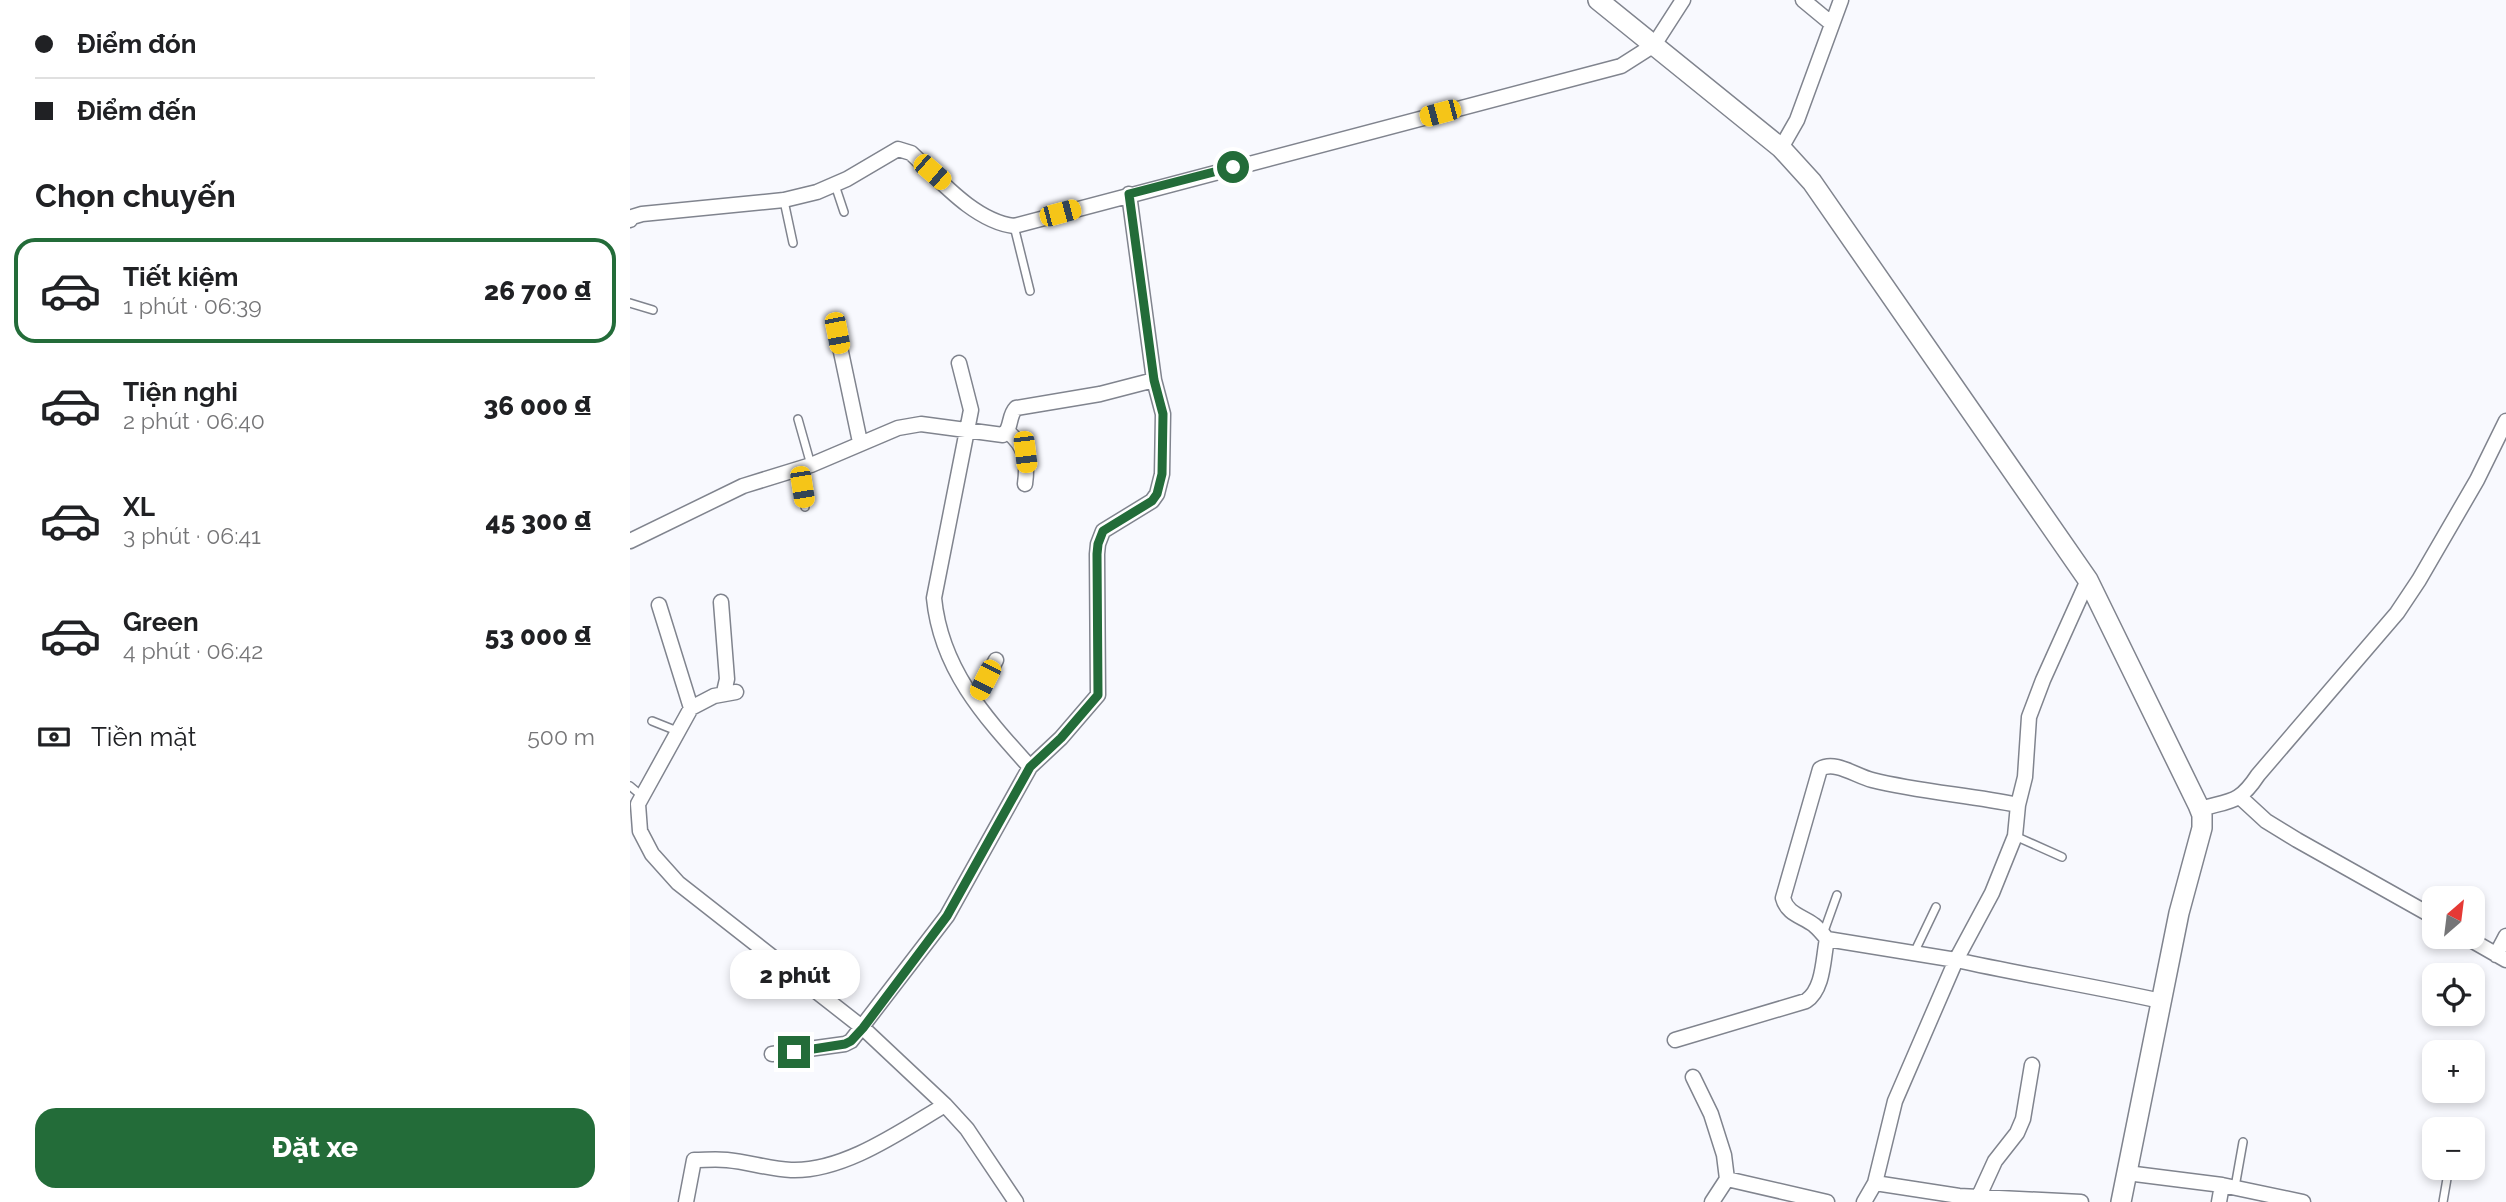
<!DOCTYPE html>
<html lang="vi">
<head>
<meta charset="utf-8">
<style>
	:root { --surface:#fff; --page:#f6f6f6; --text:#202124; --muted:#757577; --line:#e0e0e0; --accent:#236c39 }
	body { margin:0; font-family:Raleway,sans-serif; background:var(--page); color:var(--text); height:100vh; display:flex; flex-direction:column; font-size:26px; white-space:nowrap }
	* { box-sizing:border-box; margin:0 }
	p { font-size:23px; color:var(--muted) }
	.icon { flex:none; width:38px; height:38px; fill:none; stroke:currentColor; stroke-width:2; stroke-linecap:round; stroke-linejoin:round }
	.map { position:relative; flex:1; overflow:hidden }
	.sheet { display:flex; flex-direction:column; background:var(--surface); width:630px }
	.sheet>* { flex:none }
	.guide { display:grid; align-content:center; height:154px; padding:0 35px; background:var(--surface) }
	.needle { width:46px; rotate:28deg }
	.controls { position:absolute; left:1792px; top:886px; display:grid; gap:14px }
	.controls a { display:grid; place-items:center; width:63px; height:63px; border-radius:14px; background:var(--surface); box-shadow:0 4px 10px #0003; font-size:35px }
	.end { position:absolute; width:32px; height:32px; margin:-16px; border:9px solid #236c39; background:#fff; box-shadow:0 0 0 4px #fff }
	.from { border-radius:50% }
	.bubble { position:absolute; height:49px; border-radius:21px; background:var(--surface); box-shadow:0 4px 10px #0003; font-size:23px; font-weight:800; line-height:49px; text-align:center }
	.car { position:absolute; width:21px; height:42px; margin:-21px -10px; border-radius:9px; box-shadow:0 0 5px 2px #0007; background:linear-gradient(#f5c518 24%,#345 0 40%,#f5c518 0 76%,#345 0 86%,#f5c518 0) }
	.guide b { display:flex; align-items:center; gap:24px; height:66px; font-size:26px }
	.guide b+b { border-top:2px solid var(--line) }
	.guide i { width:18px; height:18px; background:var(--text) }
	ul { padding:0; list-style:none }
	li { display:flex; align-items:center; gap:21px; height:105px; margin:0 14px 10px; padding:0 21px; border:4px solid transparent; border-radius:21px }
	li div { flex:1 }
	li b { display:block; font-size:26px }
	li em { font-style:normal; font-weight:800 }
	li.current { border-color:var(--accent) }
	li>.icon { width:63px; height:63px; stroke-width:1.5 }
	h2 { padding:0 35px; font-size:32px; line-height:84px }
	.pay { display:flex; align-items:center; gap:18px; height:77px; padding:0 35px; font-size:26px }
	.pay p { margin-inline-start:auto }
	.button { display:flex; gap:14px; margin-top:auto; padding:14px 35px }
	.button a { flex:1; height:80px; border-radius:21px; background:var(--accent); color:#fff; font-size:28px; font-weight:800; line-height:80px; text-align:center }
	main { display:flex; flex:1; min-height:0 }
	.map>svg:first-child { display:block }
</style>
</head>
<body>
<main>
<section class="sheet">
<div class="guide">
<b><i class="from"></i>Điểm đón</b>
<b><i></i>Điểm đến</b>
</div>
<h2>Chọn chuyến</h2>
<ul>
<li class="current"><svg class="icon" aria-label="car" viewBox="0 0 24 24"><path d="M5 17H2v-5l4-1 3-4h7l3 4 3 1v5h-3M9 17h6M6 11h13"/><circle cx="7" cy="17" r="2"/><circle cx="17" cy="17" r="2"/></svg><div><b>Tiết kiệm</b><p>1 phút · 06:39</p></div><em>26 700 ₫</em></li>
<li><svg class="icon" aria-label="car" viewBox="0 0 24 24"><path d="M5 17H2v-5l4-1 3-4h7l3 4 3 1v5h-3M9 17h6M6 11h13"/><circle cx="7" cy="17" r="2"/><circle cx="17" cy="17" r="2"/></svg><div><b>Tiện nghi</b><p>2 phút · 06:40</p></div><em>36 000 ₫</em></li>
<li><svg class="icon" aria-label="car" viewBox="0 0 24 24"><path d="M5 17H2v-5l4-1 3-4h7l3 4 3 1v5h-3M9 17h6M6 11h13"/><circle cx="7" cy="17" r="2"/><circle cx="17" cy="17" r="2"/></svg><div><b>XL</b><p>3 phút · 06:41</p></div><em>45 300 ₫</em></li>
<li><svg class="icon" aria-label="car" viewBox="0 0 24 24"><path d="M5 17H2v-5l4-1 3-4h7l3 4 3 1v5h-3M9 17h6M6 11h13"/><circle cx="7" cy="17" r="2"/><circle cx="17" cy="17" r="2"/></svg><div><b>Green</b><p>4 phút · 06:42</p></div><em>53 000 ₫</em></li>
</ul>
<div class="pay"><svg class="icon" aria-label="cash" viewBox="0 0 24 24"><path d="M3 7h18v10H3z"/><circle cx="12" cy="12" r="2"/></svg>Tiền mặt<p>500 m</p></div>
<div class="button"><a>Đặt xe</a></div>
</section>
<div class="map">
<svg width="1876" height="1202" viewBox="0 0 1876 1202">
	<rect width="100%" height="100%" fill="#f8f9fe"/>
	<g fill="none" stroke-linecap="round" stroke-linejoin="round">
		<g stroke="#80848e" stroke-width="10">
			<path id="lane" d="M205 185 214 212
				M154 201 163 243
				M384 226 400 291
				M0 303 23 310
				M168 419 181 465
				M169 469 175 507
				M22 721 47 731
				M0 786 12 796
				M1385 836 1432 857
				M1193 934 1207 895
				M1284 953 1306 907
				M1605 1187 1613 1142
				M1813 1202 1819 1167"/>
		</g>
		<g stroke="#80848e" stroke-width="17">
			<path id="street" d="M1173 0 1202 24
				M1151 148 1167 120 1211 0
				M0 220 2 217 12 214 154 200 187 192 217 179 268 149 281 153C309 179 344 221 384 226L991 66 1024 45 1053 0
				M207 333 230 442
				M329 363 341 410 304 598C311 669 354 716 400 767
				M378 432C396 447 398 461 395 484
				M0 541 113 486 181 465 268 428 291 424 373 435C382 429 378 416 386 408L470 394 524 380
				M91 602 97 679 94 692
				M29 605 61 708
				M106 692 84 696 61 708 8 804 10 831 22 854 48 883 233 1028 315 1105 337 1129 386 1202
				M345 700 366 660
				M1611 798 1636 821 1667 840 1804 917
				M1570 809C1601 800 1609 804 1628 775L1767 613 1789 580 1847 480 1876 421
				M1834 936 1876 960
				M1197 939C1193 934 1189 929 1184 925 1172 916 1157 914 1153 898L1190 769C1205 760 1226 776 1242 780 1290 792 1340 795 1388 805
				M1866 955 1876 936
				M1045 1040 1176 1001C1194 989 1193 958 1197 939L1326 960 1362 893 1385 836 1388 805 1395 777 1399 717 1413 680 1458 580
				M142 1054 215 1044 221 1041 317 916 400 767 431 738 468 695 467 554 468 544 473 531 522 501 527 494 532 474 533 414 524 380 499 194
				M1063 1077 1081 1114 1094 1155 1097 1179 1197 1202
				M1497 1173 1592 1185 1673 1202
				M1245 1183 1329 1196 1451 1202
				M1349 1196 1365 1161 1387 1133 1393 1119 1402 1065
				M56 1202 64 1160C75 1160 86 1159 97 1160 119 1162 139 1169 161 1170 214 1172 271 1131 315 1105
				M1082 1202 1097 1179
				M1234 1202 1245 1183 1265 1101 1326 960C1394 975 1463 986 1531 1001
				M1589 1202 1592 1185"/>
		</g>
		<g stroke="#80848e" stroke-width="22">
			<path id="secondary" d="M968 0 1151 148 1182 182 1458 580 1568 805 1572 815V828L1549 913 1491 1202"/>
		</g>
		<use href="#lane" stroke="#fff" stroke-width="7"/>
		<use href="#street" stroke="#fff" stroke-width="14"/>
		<use href="#secondary" stroke="#fff" stroke-width="19"/>
	</g>
	<g fill="none" stroke-linecap="round" stroke-linejoin="round">
		<path stroke="#236c39" stroke-width="9" d="M164 1052 215 1044 221 1041 233 1028 317 916 400 767 431 738 468 695 467 554 468 544 473 531 522 501 527 494 532 474 533 414 524 380 499 194 603 167"/>
	</g>
</svg>
<div class="controls">
<a><svg class="needle" viewBox="-14 -14 28 28"><path d="M0-13l5 13h-10z" fill="#e53935"/><path d="M0 13l5-13h-10z" fill="#757577"/></svg></a>
<a><svg class="icon" aria-label="locate" viewBox="0 0 24 24"><circle cx="12" cy="12" r="6"/><path d="M12 2v4M12 18v4M2 12h4M18 12h4"/></svg></a>
<a>+</a>
<a>−</a>
</div>
<i class="end from" style="left:603px;top:167px"></i>
<i class="end" style="left:164px;top:1052px"></i>
<div class="bubble" style="left:100px;top:950px;width:130px">2 phút</div>
<i class="car" style="left:810px;top:113px;rotate:255deg"></i>
<i class="car" style="left:302px;top:172px;rotate:131deg"></i>
<i class="car" style="left:430px;top:213px;rotate:75deg"></i>
<i class="car" style="left:207px;top:333px;rotate:169deg"></i>
<i class="car" style="left:395px;top:452px;rotate:173deg"></i>
<i class="car" style="left:172px;top:487px;rotate:171deg"></i>
<i class="car" style="left:355px;top:680px;rotate:207deg"></i>
</div>
</main>
</body>
</html>
